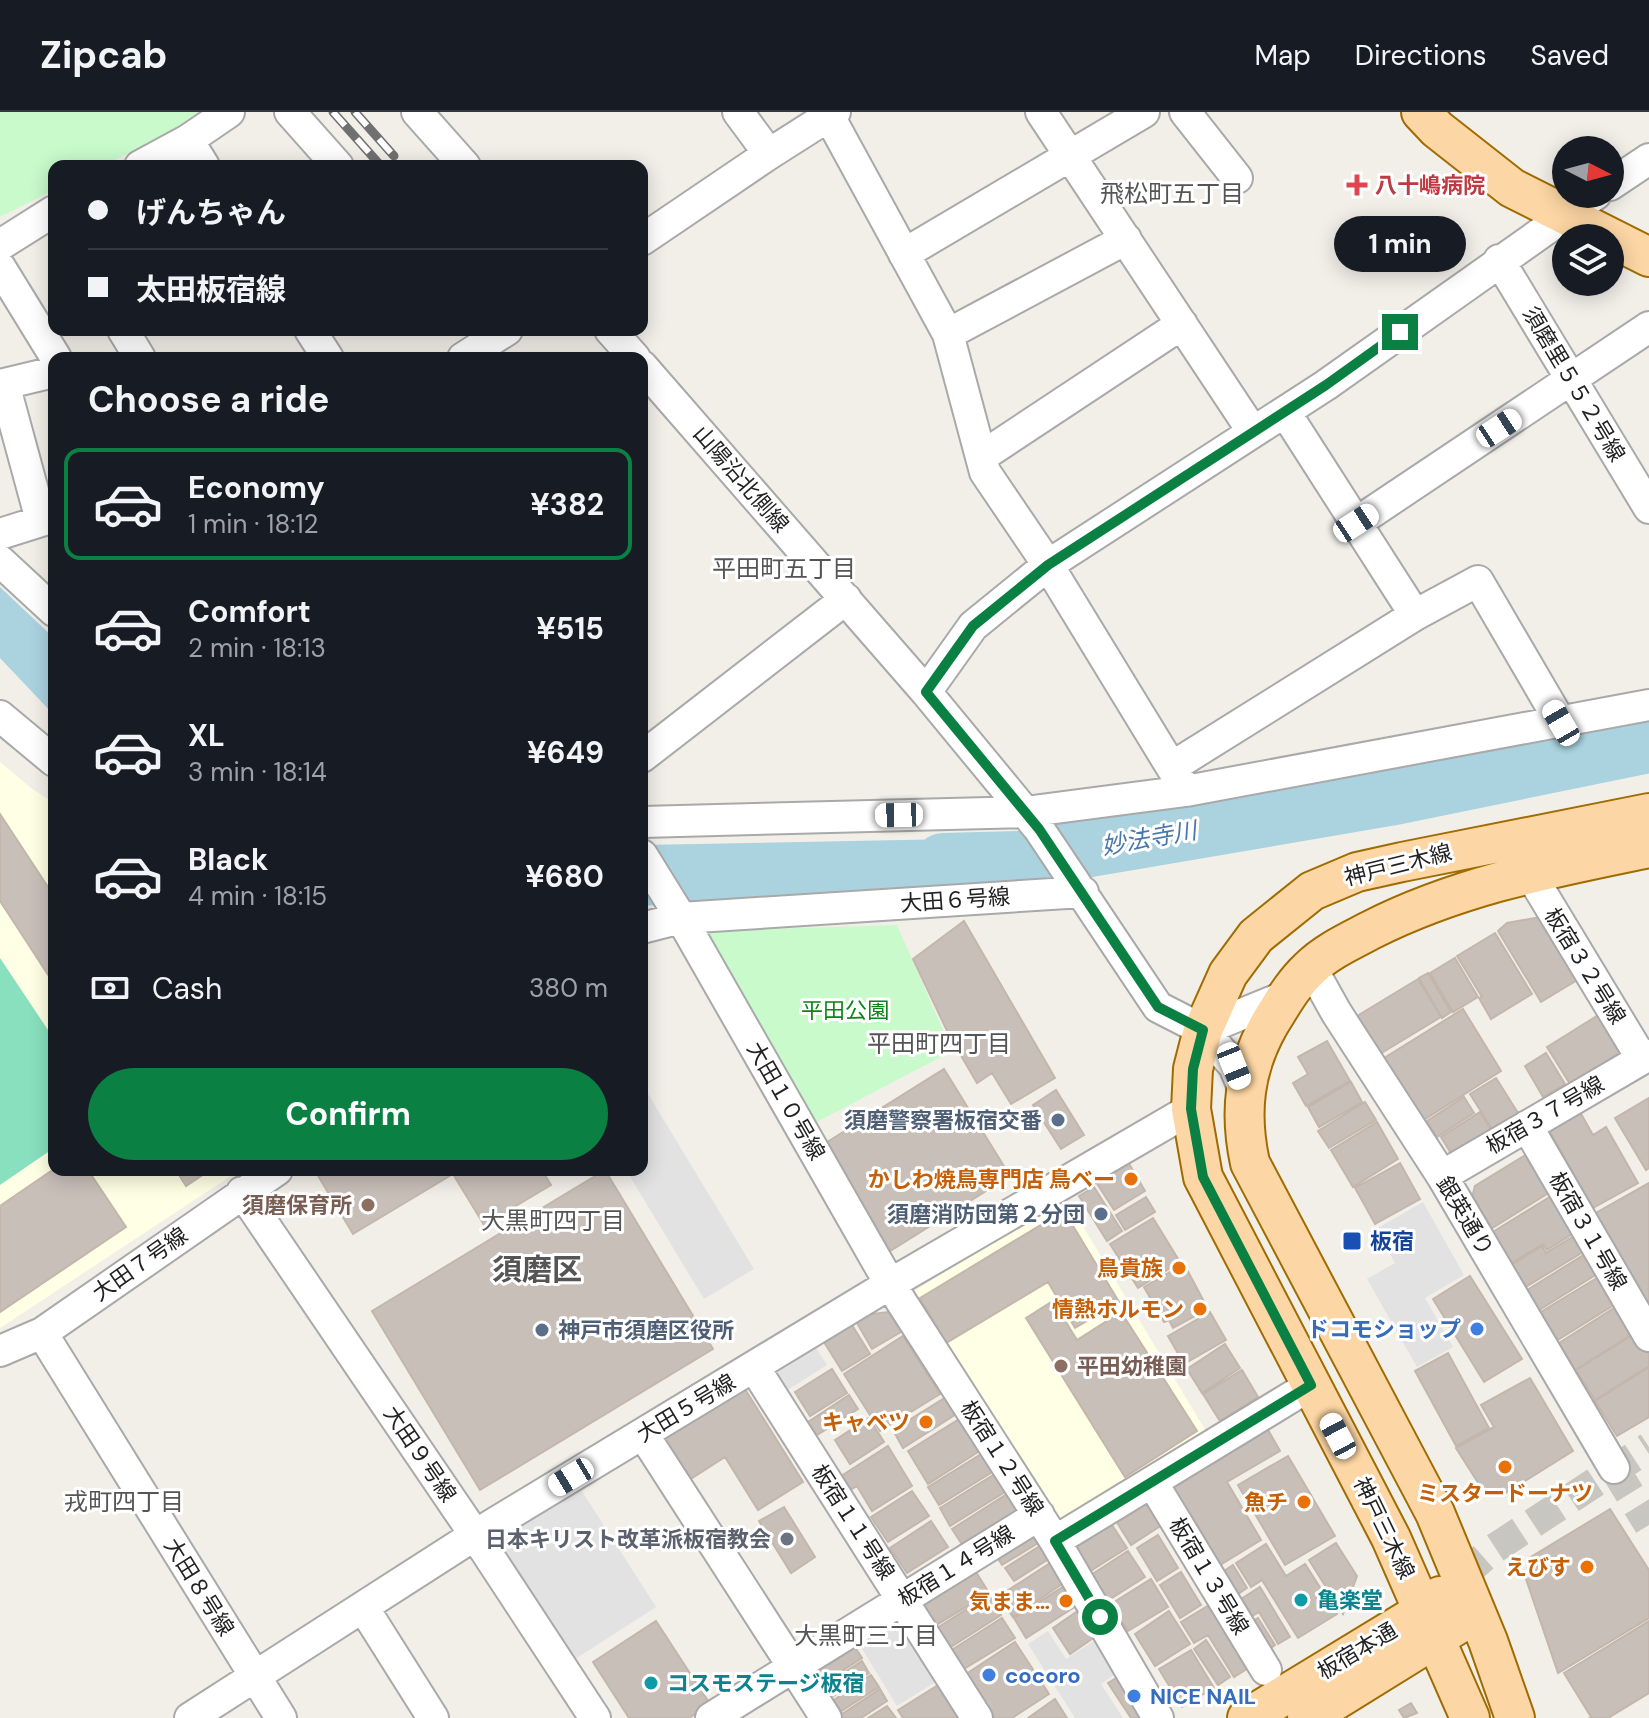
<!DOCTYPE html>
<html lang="en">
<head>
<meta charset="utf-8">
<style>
	:root { --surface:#171b24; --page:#242831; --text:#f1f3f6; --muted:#9ea1a6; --line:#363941; --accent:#0b8043 }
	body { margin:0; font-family:"DM Sans","Noto Sans JP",sans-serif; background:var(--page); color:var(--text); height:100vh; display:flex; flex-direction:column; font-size:30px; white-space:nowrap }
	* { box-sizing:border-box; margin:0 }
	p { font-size:26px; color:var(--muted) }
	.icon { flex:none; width:44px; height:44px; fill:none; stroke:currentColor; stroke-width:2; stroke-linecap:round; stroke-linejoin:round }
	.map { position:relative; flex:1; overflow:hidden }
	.panel { position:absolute; left:48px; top:240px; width:600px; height:824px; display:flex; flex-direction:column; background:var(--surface); border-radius:16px; box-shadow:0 4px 20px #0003 }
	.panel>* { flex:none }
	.top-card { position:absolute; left:48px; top:48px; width:600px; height:176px; border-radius:16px; box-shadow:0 4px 20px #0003; display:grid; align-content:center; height:176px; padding:0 40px; background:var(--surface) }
	.needle { width:52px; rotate:96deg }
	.controls { position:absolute; left:1552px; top:24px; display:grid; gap:16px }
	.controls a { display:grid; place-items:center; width:72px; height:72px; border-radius:50%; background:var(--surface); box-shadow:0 4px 20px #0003; font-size:40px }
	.end { position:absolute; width:36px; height:36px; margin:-18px; border:10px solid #0b8043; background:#fff; box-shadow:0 0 0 4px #fff }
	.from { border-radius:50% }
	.bubble { position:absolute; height:56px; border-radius:28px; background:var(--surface); box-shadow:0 4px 20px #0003; font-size:26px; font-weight:700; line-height:56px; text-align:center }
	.car { position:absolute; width:24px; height:48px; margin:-24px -12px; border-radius:10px; box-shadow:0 0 6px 2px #0007; background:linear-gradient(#fff 24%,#345 0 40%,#fff 0 76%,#345 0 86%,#fff 0) }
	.top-card b { display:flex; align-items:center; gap:28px; height:76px; font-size:30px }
	.top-card b+b { border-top:2px solid var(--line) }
	.top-card i { width:20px; height:20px; background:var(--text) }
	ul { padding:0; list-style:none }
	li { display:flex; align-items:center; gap:24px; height:112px; margin:0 16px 12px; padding:0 24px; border:4px solid transparent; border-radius:16px }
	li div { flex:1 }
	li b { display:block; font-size:30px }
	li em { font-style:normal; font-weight:700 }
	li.selected { border-color:var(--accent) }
	li>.icon { width:72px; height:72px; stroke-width:1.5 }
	h2 { padding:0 40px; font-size:36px; line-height:96px }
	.pay { display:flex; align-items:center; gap:20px; height:88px; padding:0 40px; font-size:30px }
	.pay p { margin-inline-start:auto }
	.button { display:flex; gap:16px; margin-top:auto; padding:16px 40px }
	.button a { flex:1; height:92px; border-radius:48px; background:var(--accent); color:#fff; font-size:32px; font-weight:700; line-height:92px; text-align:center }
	header { display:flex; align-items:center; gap:48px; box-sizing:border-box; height:112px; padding:0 40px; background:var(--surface); border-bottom:2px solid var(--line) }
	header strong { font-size:38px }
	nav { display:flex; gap:44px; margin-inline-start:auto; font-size:28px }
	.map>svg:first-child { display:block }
</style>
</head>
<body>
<header>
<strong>Zipcab</strong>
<nav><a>Map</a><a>Directions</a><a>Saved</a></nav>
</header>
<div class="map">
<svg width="1649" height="1606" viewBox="0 0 1649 1606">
	<rect width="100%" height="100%" fill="#f2efe9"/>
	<path fill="#ffffe5" d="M0 650 31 676 54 691V1058H240L0 1216Z
		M1066 1086 1210 1326 1058 1422 911 1181Z"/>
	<path fill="#c8facc" d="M0 0H198L173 19 103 54H54V78L0 105Z
		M897 813 952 939 817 1010 704 819Z"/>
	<path fill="#88e0be" d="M0 846 54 927V1036L0 1073Z"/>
	<path fill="#e2e2e2" d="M642 972 754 1157 704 1187 626 1058H642Z
		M1423 1090 1464 1163 1425 1186 1453 1235 1417 1255 1367 1167 1395 1151 1376 1117Z
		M813 1231 827 1253 783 1281 769 1259Z
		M578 1373 656 1495 569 1551 491 1430Z
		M901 1499 942 1566 897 1594 856 1527Z
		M1048 1519 1066 1547 1103 1523 1124 1556 1101 1572 1123 1606H1075L1028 1532Z"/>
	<path fill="#aad3df" d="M0 475 54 526V603L0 546Z
		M1005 726 1041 771 642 794V733Z"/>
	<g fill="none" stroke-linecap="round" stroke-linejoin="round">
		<path stroke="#aad3df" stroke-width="58" d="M943 750 1020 748 1389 685 1649 632"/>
	</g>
	<path fill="#c7bfb8" stroke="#c4b6ab" stroke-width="2" d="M0 702 54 784V872L0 789Z
		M1540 805 1579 867 1541 890 1498 819 1507 811Z
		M964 809 1055 966 1011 992 992 961 977 971 949 923 913 847Z
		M1495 821 1532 882 1491 907 1479 886 1482 885 1457 844Z
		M1455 846 1478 885 1453 900 1430 861Z
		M1428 861 1451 900 1442 906 1419 866Z
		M1418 867 1441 905 1380 942 1357 904Z
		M1463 897 1501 959 1422 1009 1384 946Z
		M1600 902 1622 939 1570 972 1547 935Z
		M1327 929 1350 969 1306 994 1293 971 1308 962 1298 945Z
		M1546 941 1565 972 1543 985 1525 954Z
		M944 957 1010 1064 890 1139 824 1032Z
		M1496 966 1518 1001 1492 1017 1470 982Z
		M1351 970 1362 990 1319 1015 1308 995Z
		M1056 978 1084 1023 1061 1037 1033 993Z
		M1464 985 1474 1001 1437 1025 1427 1009Z
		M1649 986V1056L1646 1058 1615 1006Z
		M1365 990 1376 1008 1329 1036 1318 1019Z
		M1480 1000 1491 1018 1452 1043 1441 1025Z
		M1580 1000 1593 1023 1606 1015 1638 1071 1593 1096 1549 1018Z
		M1377 1010 1398 1047 1353 1075 1331 1038Z
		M1532 1039 1555 1077 1489 1118 1471 1089 1475 1074Z
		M1128 1050 1145 1079 1114 1098 1096 1070Z
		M1400 1051 1420 1087 1375 1112 1355 1076Z
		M54 1057 88 1058 126 1115 0 1200V1094Z
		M176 1058H210L186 1074Z
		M323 1058H542L551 1073 484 1113 453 1062 353 1122 317 1062Z
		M605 1058 713 1237 480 1378 372 1199Z
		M1649 1071V1195L1592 1103Z
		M1094 1075 1122 1119 1107 1129 1079 1084Z
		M1556 1081 1579 1118 1547 1138 1543 1132 1510 1152 1491 1121Z
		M1146 1085 1155 1100 1125 1118 1116 1103Z
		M1064 1099 1119 1190 1075 1216 1048 1170 946 1231 920 1186Z
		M1153 1106 1180 1150 1138 1176 1110 1132Z
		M1579 1121 1588 1137 1524 1176 1511 1153 1542 1134 1546 1141Z
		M1590 1139 1602 1159 1539 1198 1527 1178Z
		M1184 1152 1208 1197 1173 1216 1169 1208 1164 1210 1144 1175Z
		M1605 1161 1622 1188 1556 1229 1539 1201Z
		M1470 1164 1522 1247 1484 1270 1433 1187Z
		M1053 1189 1077 1228 1121 1200 1197 1319 1125 1365 1026 1206Z
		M1622 1191 1639 1218 1575 1258 1559 1231Z
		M889 1200 901 1220 872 1237 853 1204Z
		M1210 1200 1226 1228 1184 1252 1168 1224Z
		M847 1205 870 1242 842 1259 819 1222Z
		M1641 1218 1649 1232V1254L1595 1288 1576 1258Z
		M903 1224 940 1282 880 1319 844 1262Z
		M1225 1232 1240 1256 1202 1281 1187 1257Z
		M1448 1241 1489 1316 1456 1334 1415 1259Z
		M1649 1255V1305L1617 1324 1595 1289Z
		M832 1257 847 1281 810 1304 795 1280Z
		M1242 1258 1258 1285 1220 1309 1203 1282Z
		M1530 1266 1573 1339 1501 1384 1482 1377 1456 1336 1494 1315 1481 1293Z
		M743 1274 803 1370 758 1398 725 1345 689 1368 662 1326Z
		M849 1283 858 1297 811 1327 802 1314Z
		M948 1284 958 1301 903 1336 893 1318Z
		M869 1306 884 1330 850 1352 835 1328Z
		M961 1306 981 1338 928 1372 908 1339Z
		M1267 1316 1280 1339 1227 1370 1261 1428 1215 1456 1167 1375Z
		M888 1334 912 1374 872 1399 857 1374 847 1380 838 1366Z
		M983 1341 994 1359 939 1393 928 1375Z
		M1288 1344 1335 1424 1285 1453 1238 1373Z
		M995 1362 1005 1380 950 1414 940 1396Z
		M912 1379 929 1404 888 1430 871 1405Z
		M1007 1382 1018 1400 963 1434 952 1417Z
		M1146 1382 1165 1411 1131 1433 1113 1404Z
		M784 1395 815 1445 791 1461 759 1409Z
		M1610 1397 1649 1458V1506L1558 1561 1525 1464 1531 1445Z
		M931 1409 948 1435 907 1461 890 1436Z
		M1110 1410 1127 1436 1089 1460 1072 1434Z
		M1035 1414 1043 1428 1002 1453 994 1440Z
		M1158 1423 1178 1456 1157 1469 1137 1436Z
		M1046 1430 1055 1443 1014 1469 1005 1456Z
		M1336 1431 1357 1464 1343 1502 1309 1448Z
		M1266 1432 1286 1464 1305 1452 1337 1502 1298 1526 1262 1468 1251 1475 1236 1451Z
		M1128 1439 1145 1465 1107 1489 1091 1463Z
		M1055 1448 1068 1468 1013 1505 999 1484Z
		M1233 1453 1247 1476 1232 1486 1218 1463Z
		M976 1460 989 1481 933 1515 921 1495Z
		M1181 1460 1201 1493 1180 1506 1160 1473Z
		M1151 1467 1168 1495 1128 1519 1111 1492Z
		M1069 1471 1081 1491 1026 1526 1014 1506Z
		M1260 1475 1290 1525 1278 1532 1259 1500 1244 1509 1233 1492Z
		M989 1483 1001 1503 946 1538 934 1518Z
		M1214 1490 1253 1553 1234 1565 1208 1523 1194 1531 1181 1510Z
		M1085 1494 1102 1520 1070 1542 1053 1516Z
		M1169 1499 1190 1532 1155 1554 1135 1522Z
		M1002 1506 1015 1526 959 1560 947 1541Z
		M1258 1506 1275 1533 1263 1542 1246 1514Z
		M656 1509 710 1592 689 1606H629L593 1550Z
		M1649 1509V1581L1608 1606H1589L1591 1605 1564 1561Z
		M849 1526 862 1546 816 1576 803 1555Z
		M1206 1528 1230 1565 1218 1573 1194 1537Z
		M1015 1530 1049 1582 1012 1606H995L966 1562Z
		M1191 1538 1214 1576 1182 1595 1159 1557Z
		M862 1549 869 1561 826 1589 818 1578Z
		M1124 1561 1153 1606H1131L1108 1571Z
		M871 1563 879 1575 835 1603 828 1592Z
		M938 1573 959 1606H903L898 1598Z
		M880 1577 887 1589 861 1606H836Z
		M1055 1587 1067 1606H1028Z
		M1411 1591 1417 1601 1404 1606 1399 1598Z
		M887 1594 896 1606H868Z"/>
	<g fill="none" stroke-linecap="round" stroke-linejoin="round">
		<path stroke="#c8c6c1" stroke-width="30" stroke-dasharray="30 15" stroke-linecap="butt" d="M1614 1356 1649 1413
			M1461 1465 1492 1438 1649 1335"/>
		<g stroke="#a9a9a9" stroke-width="34">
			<path id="minor" d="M290 0 338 54
				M417 0 465 54
				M738 0 769 42
				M1041 0 1253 320
				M1185 0 1237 66
				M829 4 948 222 985 360 1048 453 1186 679
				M188 28 204 54
				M140 54 188 28 229 0
				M1610 73 1649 47
				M642 128 769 42 835 0
				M0 133 54 99
				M904 142 1144 0
				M1499 148 1649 396
				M0 155 56 246
				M123 218 140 246
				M310 218 328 246
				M610 218 635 246
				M948 222 1126 127
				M463 246 507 218
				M642 254 926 580 1039 717 1158 895 1203 918 1234 954 1245 980
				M1285 300 1415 503
				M981 345 1182 212
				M41 408 4 272 54 260
				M1356 411 1649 215
				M0 422 54 405
				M0 449 54 499
				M926 580 973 514 1048 453 1326 273 1596 82
				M0 604 54 649
				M642 645 846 487
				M1172 655 1415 503 1478 469 1561 611
				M642 710 1025 700 1186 679 1649 593
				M642 743 681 806 890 1172 1055 1429 1158 1606
				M1529 760 1642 947
				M642 816 681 806 1083 780
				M1311 855 1336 900 1442 1064 1614 1356
				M1203 918 1286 884
				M1527 1014 1649 1224
				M1442 1064 1649 943
				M242 1080 475 1423 595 1606
				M42 1221 281 1606
				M0 1239 42 1221 277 1058
				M754 1255 977 1606
				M643 1322 826 1606
				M1152 1370 1266 1558
				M1055 1429 1311 1273
				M363 1495 433 1606
				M190 1606 475 1423 890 1172 1191 997
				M711 1606 1039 1403"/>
		</g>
		<g stroke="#a06b00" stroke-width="42">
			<path id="major" d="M1421 0 1437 17 1512 76 1649 145
				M1247 1606 1423 1499 1440 1484
				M1307 1606 1457 1513
				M1470 1606 1391 1426 1203 1065 1191 997 1193 957 1203 918 1228 862 1256 824 1312 779 1357 760 1402 750 1649 701
				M1515 1606 1488 1529 1435 1401 1250 1051C1239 1000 1244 956 1270 911 1282 892 1292 873 1309 857 1326 840 1350 829 1371 818 1460 773 1552 756 1649 736"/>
		</g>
		<use href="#minor" stroke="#fff" stroke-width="30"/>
		<use href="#major" stroke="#fcd6a4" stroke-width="38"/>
		<g stroke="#707070" stroke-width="9">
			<path id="rail" d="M333 0 381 54
				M355 0 394 44"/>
		</g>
		<use href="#rail" stroke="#fff" stroke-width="6" stroke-dasharray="18" stroke-linecap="butt"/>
	</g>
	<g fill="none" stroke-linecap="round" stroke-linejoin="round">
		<path stroke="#0b8043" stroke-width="10" d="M1100 1505 1055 1429 1311 1273 1203 1065 1191 997 1193 957 1203 918 1158 895 1039 717 926 580 973 514 1048 453 1326 273 1400 220"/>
	</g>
	<path fill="#e0444e" stroke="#fff" stroke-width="3" d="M1353 61h8v8h8v8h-8v8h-8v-8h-8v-8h8z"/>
	<g fill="#5c6f8a" stroke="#fff" stroke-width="3">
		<circle cx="1058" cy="1008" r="8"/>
		<circle cx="1101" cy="1102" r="8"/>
		<circle cx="542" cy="1218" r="8"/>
	</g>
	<g fill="#e8710a" stroke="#fff" stroke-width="3">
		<circle cx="1131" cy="1067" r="8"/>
		<circle cx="1179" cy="1156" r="8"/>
		<circle cx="1200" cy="1197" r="8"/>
		<circle cx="926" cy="1310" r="8"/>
		<circle cx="1505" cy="1355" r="8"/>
		<circle cx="1304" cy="1390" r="8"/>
		<circle cx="1587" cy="1455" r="8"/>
		<circle cx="1066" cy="1489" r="8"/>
	</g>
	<g fill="#8d6e63" stroke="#fff" stroke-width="3">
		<circle cx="368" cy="1093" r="8"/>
		<circle cx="1061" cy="1254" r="8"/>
	</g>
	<rect fill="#1a4fb4" stroke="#fff" stroke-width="3" x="1342" y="1119" width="20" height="20" rx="4"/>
	<g fill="#3f7fe0" stroke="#fff" stroke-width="3">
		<circle cx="1477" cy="1217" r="8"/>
		<circle cx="989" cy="1563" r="8"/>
		<circle cx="1134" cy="1584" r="8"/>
	</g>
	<circle fill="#6b7280" stroke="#fff" stroke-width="3" cx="787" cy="1427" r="8"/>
	<g fill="#0f9aa8" stroke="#fff" stroke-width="3">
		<circle cx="1301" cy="1488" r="8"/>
		<circle cx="651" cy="1571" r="8"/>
	</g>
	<g text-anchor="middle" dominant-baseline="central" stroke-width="6" stroke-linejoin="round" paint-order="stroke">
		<g font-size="22" font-weight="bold" fill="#be3a42" stroke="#fff" text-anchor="start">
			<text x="1375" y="73">八十嶋病院</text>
		</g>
		<g font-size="22" fill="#222" stroke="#fff">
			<text transform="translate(1574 272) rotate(59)">須磨里５５２号線</text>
			<text transform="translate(741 367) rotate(49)">山陽沿北側線</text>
			<text transform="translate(1398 753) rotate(-14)">神戸三木線</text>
			<text transform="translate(955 788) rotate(-4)">大田６号線</text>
			<text transform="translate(1585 854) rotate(58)">板宿３２号線</text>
			<text transform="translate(786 989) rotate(60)">大田１０号線</text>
			<text transform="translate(1545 1003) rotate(-30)">板宿３７号線</text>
			<text transform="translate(1465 1104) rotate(59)">銀英通り</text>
			<text transform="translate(1588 1119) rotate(60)">板宿３１号線</text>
			<text transform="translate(140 1152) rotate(-35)">大田７号線</text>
			<text transform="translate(686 1296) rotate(-31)">大田５号線</text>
			<text transform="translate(420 1342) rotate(56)">大田９号線</text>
			<text transform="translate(1002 1346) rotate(57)">板宿１２号線</text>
			<text transform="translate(853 1410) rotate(57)">板宿１１号線</text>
			<text transform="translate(1384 1416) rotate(64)">神戸三木線</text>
			<text transform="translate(956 1454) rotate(-32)">板宿１４号線</text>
			<text transform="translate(1209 1464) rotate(59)">板宿１３号線</text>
			<text transform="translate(199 1475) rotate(58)">大田８号線</text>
			<text transform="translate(1357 1539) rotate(-31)">板宿本通</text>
		</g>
		<g font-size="22" fill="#0c8416" stroke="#fff">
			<text x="845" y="898">平田公園</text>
		</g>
		<g font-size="22" font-weight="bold" fill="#4e5e75" stroke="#fff" text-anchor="end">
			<text x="1042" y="1008">須磨警察署板宿交番</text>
			<text x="1085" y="1102">須磨消防団第２分団</text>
			<text x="558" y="1218" text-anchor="start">神戸市須磨区役所</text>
		</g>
		<g font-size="22" font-weight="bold" fill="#c56008" stroke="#fff" text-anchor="end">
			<text x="1115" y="1067">かしわ焼鳥専門店 鳥ベー</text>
			<text x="1163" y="1156">鳥貴族</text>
			<text x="1184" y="1197">情熱ホルモン</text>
			<text x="910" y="1310">キャベツ</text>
			<text x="1505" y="1381" text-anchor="middle">ミスタードーナツ</text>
			<text x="1288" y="1390">魚チ</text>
			<text x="1571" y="1455">えびす</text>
			<text x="1050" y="1489">気まま…</text>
		</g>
		<g font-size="22" font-weight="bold" fill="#785e54" stroke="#fff" text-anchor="end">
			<text x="352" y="1093">須磨保育所</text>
			<text x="1077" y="1254" text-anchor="start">平田幼稚園</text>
		</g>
		<g font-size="22" font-weight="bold" fill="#164399" stroke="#fff" text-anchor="start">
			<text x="1370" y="1129">板宿</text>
		</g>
		<g font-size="22" font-weight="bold" fill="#366cbe" stroke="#fff" text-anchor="start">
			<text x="1461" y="1217" text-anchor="end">ドコモショップ</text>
			<text x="1005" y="1563">cocoro</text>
			<text x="1150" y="1584">NICE NAIL</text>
		</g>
		<g font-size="22" font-weight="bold" fill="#5b616d" stroke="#fff" text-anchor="end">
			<text x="771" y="1427">日本キリスト改革派板宿教会</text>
		</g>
		<g font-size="22" font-weight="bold" fill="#0d838f" stroke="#fff" text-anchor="start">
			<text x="1317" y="1488">亀楽堂</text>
			<text x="667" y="1571">コスモステージ板宿</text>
		</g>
		<g font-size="24" fill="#555" stroke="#fff">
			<text x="1172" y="81">飛松町五丁目</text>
			<text x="784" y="456">平田町五丁目</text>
			<text x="939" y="931">平田町四丁目</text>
			<text x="553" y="1108">大黒町四丁目</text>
			<text x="124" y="1389">戎町四丁目</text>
			<text x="866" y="1523">大黒町三丁目</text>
		</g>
		<g font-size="24" font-style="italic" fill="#4a7aab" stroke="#fff">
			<text transform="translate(1149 726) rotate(-10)">妙法寺川</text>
		</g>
		<g font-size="30" font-weight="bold" fill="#555" stroke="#fff">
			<text x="537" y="1157">須磨区</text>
		</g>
	</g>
</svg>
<div class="controls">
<a><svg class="needle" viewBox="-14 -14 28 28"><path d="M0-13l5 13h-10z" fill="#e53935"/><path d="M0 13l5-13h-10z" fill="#9ea1a6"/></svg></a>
<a><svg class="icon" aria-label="layers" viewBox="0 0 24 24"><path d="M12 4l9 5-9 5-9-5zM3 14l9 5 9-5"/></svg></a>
</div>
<i class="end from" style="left:1100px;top:1505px"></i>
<i class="end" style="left:1400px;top:220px"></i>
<div class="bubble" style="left:1334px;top:104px;width:132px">1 min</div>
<i class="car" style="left:1499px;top:316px;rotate:57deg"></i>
<i class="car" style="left:1356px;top:411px;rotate:57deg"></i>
<i class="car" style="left:1561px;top:611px;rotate:330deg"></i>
<i class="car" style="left:899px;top:703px;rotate:269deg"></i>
<i class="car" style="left:1234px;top:954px;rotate:158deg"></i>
<i class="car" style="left:1338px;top:1324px;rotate:332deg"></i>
<i class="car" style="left:571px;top:1365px;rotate:239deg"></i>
<div class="top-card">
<b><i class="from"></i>げんちゃん</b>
<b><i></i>太田板宿線</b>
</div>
<section class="panel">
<h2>Choose a ride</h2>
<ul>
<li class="selected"><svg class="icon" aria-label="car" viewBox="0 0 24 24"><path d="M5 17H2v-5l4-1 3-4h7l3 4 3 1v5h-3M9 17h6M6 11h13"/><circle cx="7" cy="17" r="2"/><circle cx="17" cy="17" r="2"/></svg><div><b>Economy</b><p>1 min · 18:12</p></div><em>¥382</em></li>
<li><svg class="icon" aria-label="car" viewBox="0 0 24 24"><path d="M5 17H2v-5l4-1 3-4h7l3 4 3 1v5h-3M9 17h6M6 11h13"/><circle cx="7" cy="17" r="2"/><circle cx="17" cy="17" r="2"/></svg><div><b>Comfort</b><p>2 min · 18:13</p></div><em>¥515</em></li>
<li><svg class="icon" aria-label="car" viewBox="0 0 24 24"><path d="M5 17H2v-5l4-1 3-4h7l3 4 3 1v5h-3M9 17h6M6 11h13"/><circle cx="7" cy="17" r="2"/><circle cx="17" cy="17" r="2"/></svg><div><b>XL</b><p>3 min · 18:14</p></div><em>¥649</em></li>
<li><svg class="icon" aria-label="car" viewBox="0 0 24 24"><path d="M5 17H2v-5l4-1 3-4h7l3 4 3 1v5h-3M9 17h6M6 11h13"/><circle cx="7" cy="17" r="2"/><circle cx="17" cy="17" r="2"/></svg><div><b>Black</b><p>4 min · 18:15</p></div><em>¥680</em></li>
</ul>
<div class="pay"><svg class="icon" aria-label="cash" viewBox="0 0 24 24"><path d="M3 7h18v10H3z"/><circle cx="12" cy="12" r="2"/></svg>Cash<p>380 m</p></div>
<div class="button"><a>Confirm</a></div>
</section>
</div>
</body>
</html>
